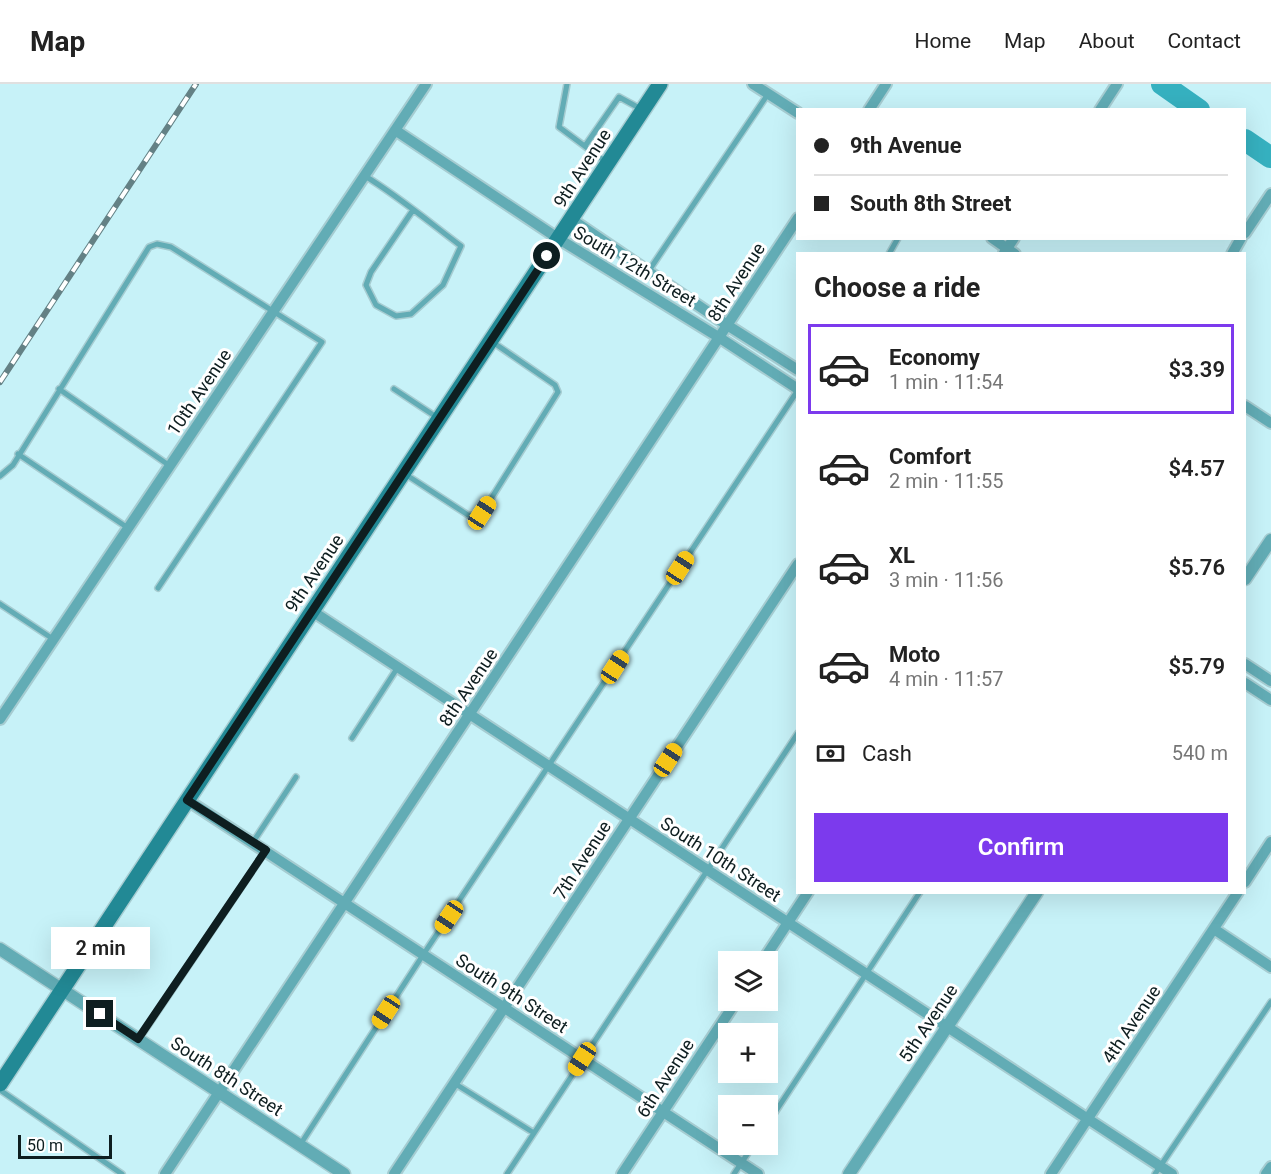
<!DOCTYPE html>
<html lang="en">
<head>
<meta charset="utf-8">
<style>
	:root { --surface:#fff; --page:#f6f6f6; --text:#222; --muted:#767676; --line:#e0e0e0; --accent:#7c3aed }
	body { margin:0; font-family:Roboto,sans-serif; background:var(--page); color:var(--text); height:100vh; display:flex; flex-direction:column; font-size:22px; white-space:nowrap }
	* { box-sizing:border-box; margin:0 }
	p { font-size:20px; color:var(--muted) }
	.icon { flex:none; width:33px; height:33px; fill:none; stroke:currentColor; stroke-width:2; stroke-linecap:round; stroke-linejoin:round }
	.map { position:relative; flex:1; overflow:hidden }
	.drawer { position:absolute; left:796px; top:168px; width:450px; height:642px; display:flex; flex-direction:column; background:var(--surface); border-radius:0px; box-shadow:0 6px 24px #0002 }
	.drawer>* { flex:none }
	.hud { position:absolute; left:796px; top:24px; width:450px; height:132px; border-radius:0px; box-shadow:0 6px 24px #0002; display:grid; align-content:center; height:132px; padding:0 18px; background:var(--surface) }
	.buttons { position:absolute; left:718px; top:867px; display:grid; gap:12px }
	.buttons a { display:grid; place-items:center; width:60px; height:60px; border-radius:0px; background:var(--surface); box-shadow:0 6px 24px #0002; font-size:30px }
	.scale { position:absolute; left:18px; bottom:15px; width:94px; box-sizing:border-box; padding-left:6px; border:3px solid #0e1e20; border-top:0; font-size:16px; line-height:21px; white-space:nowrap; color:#0e1e20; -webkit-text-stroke:4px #fff; paint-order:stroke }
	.end { position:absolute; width:27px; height:27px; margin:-14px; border:8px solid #0e1e20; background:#fff; box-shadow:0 0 0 3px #fff }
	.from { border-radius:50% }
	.bubble { position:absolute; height:42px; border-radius:0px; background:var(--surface); box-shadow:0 6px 24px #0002; font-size:20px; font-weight:600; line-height:42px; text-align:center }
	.car { position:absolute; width:18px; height:36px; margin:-18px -9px; border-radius:8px; box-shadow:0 0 4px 2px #0007; background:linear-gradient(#f5c518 24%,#345 0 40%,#f5c518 0 76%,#345 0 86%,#f5c518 0) }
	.hud b { display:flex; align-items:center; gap:21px; height:57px; font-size:22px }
	.hud b+b { border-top:2px solid var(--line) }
	.hud i { width:15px; height:15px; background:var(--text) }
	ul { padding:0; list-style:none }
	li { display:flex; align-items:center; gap:18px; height:90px; margin:0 12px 9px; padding:0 6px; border:3px solid transparent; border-radius:0px }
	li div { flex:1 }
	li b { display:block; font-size:22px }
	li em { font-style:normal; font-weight:600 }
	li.active { border-color:var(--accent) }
	li>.icon { width:54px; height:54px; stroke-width:1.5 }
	h2 { padding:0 18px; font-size:27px; line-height:72px }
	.pay { display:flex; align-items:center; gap:15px; height:66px; padding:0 18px; font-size:22px }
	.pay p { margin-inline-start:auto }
	.primary-button { display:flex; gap:12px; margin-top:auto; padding:12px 18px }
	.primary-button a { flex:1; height:69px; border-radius:0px; background:var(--accent); color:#fff; font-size:24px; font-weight:600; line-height:69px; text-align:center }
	header { display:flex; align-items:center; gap:36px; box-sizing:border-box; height:84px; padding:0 30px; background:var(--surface); border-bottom:2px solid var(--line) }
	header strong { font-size:28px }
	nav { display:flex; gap:33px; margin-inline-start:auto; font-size:21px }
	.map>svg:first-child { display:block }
</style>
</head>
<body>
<header>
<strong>Map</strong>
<nav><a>Home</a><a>Map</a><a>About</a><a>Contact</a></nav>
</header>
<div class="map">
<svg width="1271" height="1090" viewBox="0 0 1271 1090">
	<rect width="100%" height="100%" fill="#c7f2f8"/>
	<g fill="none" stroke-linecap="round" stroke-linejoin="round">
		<path stroke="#36b1c0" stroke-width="22" d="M1162 0 1199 26
			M1245 56 1270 73"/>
		<g stroke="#a6ccd1" stroke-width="8">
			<path id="service" d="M567 0 559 43 606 78
				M585 62 619 13 641 25
				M365 92C398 112 429 138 461 162L443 201 411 230 396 232 376 221 366 201 371 188 413 126
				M889 170 898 154
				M648 188 768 10
				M59 305 170 382
				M394 305 438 334
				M18 370 128 444
				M405 390 468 431 477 432 482 429 558 308 555 301 491 257
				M0 392 13 381 149 163 157 160 171 163 322 258 158 504
				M0 520 53 555
				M352 654 398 583
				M253 758 296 693
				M139 955 265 768
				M454 999 534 1049
				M0 1006 122 1090
				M768 1039 920 808
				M300 1061 423 871 798 306
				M507 1090 798 649
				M734 1090 754 1060
				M1155 1090 1271 918"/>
		</g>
		<g stroke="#a6ccd1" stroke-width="14">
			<path id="minor" d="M753 0 798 29
				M869 26 886 0
				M1100 26 1117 0
				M395 46 559 155 720 254 798 305
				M571 135 727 241 798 286
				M1245 149 1271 110
				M992 154 1015 170
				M1004 169 1014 154
				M1232 170 1241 154
				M1245 322 1271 339
				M312 527 1172 1090
				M1245 580 1271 597
				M1245 599 1271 616
				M0 635 426 0
				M187 716 758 1090
				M1245 798 1271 758
				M1214 845 1271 883
				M762 878 808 808
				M165 1090 798 134
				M394 1090 798 480
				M622 1090 737 916
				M1051 1090 1238 808
				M1266 1090 1271 1083"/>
		</g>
		<g stroke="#a6ccd1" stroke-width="15">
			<path id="tertiary" d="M1245 495 1271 456
				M0 865 344 1090
				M849 1090 1037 808"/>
		</g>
		<g stroke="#a6ccd1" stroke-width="18">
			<path id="secondary" d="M0 1000 660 0"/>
		</g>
		<use href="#service" stroke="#62acb5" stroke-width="5"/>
		<use href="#minor" stroke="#62acb5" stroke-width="10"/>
		<use href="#tertiary" stroke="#62acb5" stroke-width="12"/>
		<use href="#secondary" stroke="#228995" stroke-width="15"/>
		<g stroke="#648185" stroke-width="6">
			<path id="rail" d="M0 298 196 0"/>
		</g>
		<use href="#rail" stroke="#fff" stroke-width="4" stroke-dasharray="11" stroke-linecap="butt"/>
	</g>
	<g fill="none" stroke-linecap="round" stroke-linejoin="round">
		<path stroke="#0e1e20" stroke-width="8" d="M100 930 138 955 266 766 187 716 547 172"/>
	</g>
	<g text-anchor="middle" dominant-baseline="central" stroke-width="6" stroke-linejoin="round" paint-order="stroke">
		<g font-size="18" fill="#0e1e20" stroke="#fff">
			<text transform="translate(582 84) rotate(-57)">9th Avenue</text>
			<text transform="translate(635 182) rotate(31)">South 12th Street</text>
			<text transform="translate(736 198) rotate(-57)">8th Avenue</text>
			<text transform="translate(199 308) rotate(-56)">10th Avenue</text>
			<text transform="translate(314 489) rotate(-56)">9th Avenue</text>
			<text transform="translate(468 603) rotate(-56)">8th Avenue</text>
			<text transform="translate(721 775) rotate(33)">South 10th Street</text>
			<text transform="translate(582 776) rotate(-57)">7th Avenue</text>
			<text transform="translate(512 909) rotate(33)">South 9th Street</text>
			<text transform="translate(928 939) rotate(-56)">5th Avenue</text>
			<text transform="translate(1131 940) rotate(-56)">4th Avenue</text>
			<text transform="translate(227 992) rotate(33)">South 8th Street</text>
			<text transform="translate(665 994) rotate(-57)">6th Avenue</text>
		</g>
	</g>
</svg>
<div class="buttons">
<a><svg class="icon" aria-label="layers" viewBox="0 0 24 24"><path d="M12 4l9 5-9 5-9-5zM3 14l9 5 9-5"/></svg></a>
<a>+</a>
<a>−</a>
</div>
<div class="scale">50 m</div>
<i class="end from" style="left:547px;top:172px"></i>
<i class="end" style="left:100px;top:930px"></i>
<div class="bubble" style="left:51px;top:843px;width:99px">2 min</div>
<i class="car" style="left:482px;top:429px;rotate:33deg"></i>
<i class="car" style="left:680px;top:484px;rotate:33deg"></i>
<i class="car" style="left:615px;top:583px;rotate:33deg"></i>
<i class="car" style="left:668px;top:676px;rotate:33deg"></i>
<i class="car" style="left:449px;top:833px;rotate:214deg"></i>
<i class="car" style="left:386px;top:928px;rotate:213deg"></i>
<i class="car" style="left:582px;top:975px;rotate:213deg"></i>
<div class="hud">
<b><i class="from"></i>9th Avenue</b>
<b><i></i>South 8th Street</b>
</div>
<section class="drawer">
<h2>Choose a ride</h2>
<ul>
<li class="active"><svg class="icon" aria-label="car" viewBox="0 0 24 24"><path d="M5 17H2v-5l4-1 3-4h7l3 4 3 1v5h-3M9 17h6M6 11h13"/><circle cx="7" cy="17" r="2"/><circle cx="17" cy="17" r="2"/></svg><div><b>Economy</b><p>1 min · 11:54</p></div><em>$3.39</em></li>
<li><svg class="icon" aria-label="car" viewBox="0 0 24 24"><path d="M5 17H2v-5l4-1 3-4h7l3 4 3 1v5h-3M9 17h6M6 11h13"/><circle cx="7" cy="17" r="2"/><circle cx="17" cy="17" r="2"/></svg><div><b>Comfort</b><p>2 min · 11:55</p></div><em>$4.57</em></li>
<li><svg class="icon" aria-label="car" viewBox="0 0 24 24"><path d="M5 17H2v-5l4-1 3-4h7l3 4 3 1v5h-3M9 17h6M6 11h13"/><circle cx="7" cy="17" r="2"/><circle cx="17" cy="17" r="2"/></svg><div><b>XL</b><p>3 min · 11:56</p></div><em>$5.76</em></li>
<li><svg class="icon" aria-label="car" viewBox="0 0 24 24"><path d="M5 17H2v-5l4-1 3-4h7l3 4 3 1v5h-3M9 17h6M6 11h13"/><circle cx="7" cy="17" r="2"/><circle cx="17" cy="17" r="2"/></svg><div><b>Moto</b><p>4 min · 11:57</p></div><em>$5.79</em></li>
</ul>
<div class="pay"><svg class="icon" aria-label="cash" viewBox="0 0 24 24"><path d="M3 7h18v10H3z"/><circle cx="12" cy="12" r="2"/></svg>Cash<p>540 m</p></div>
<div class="primary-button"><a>Confirm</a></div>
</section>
</div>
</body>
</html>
